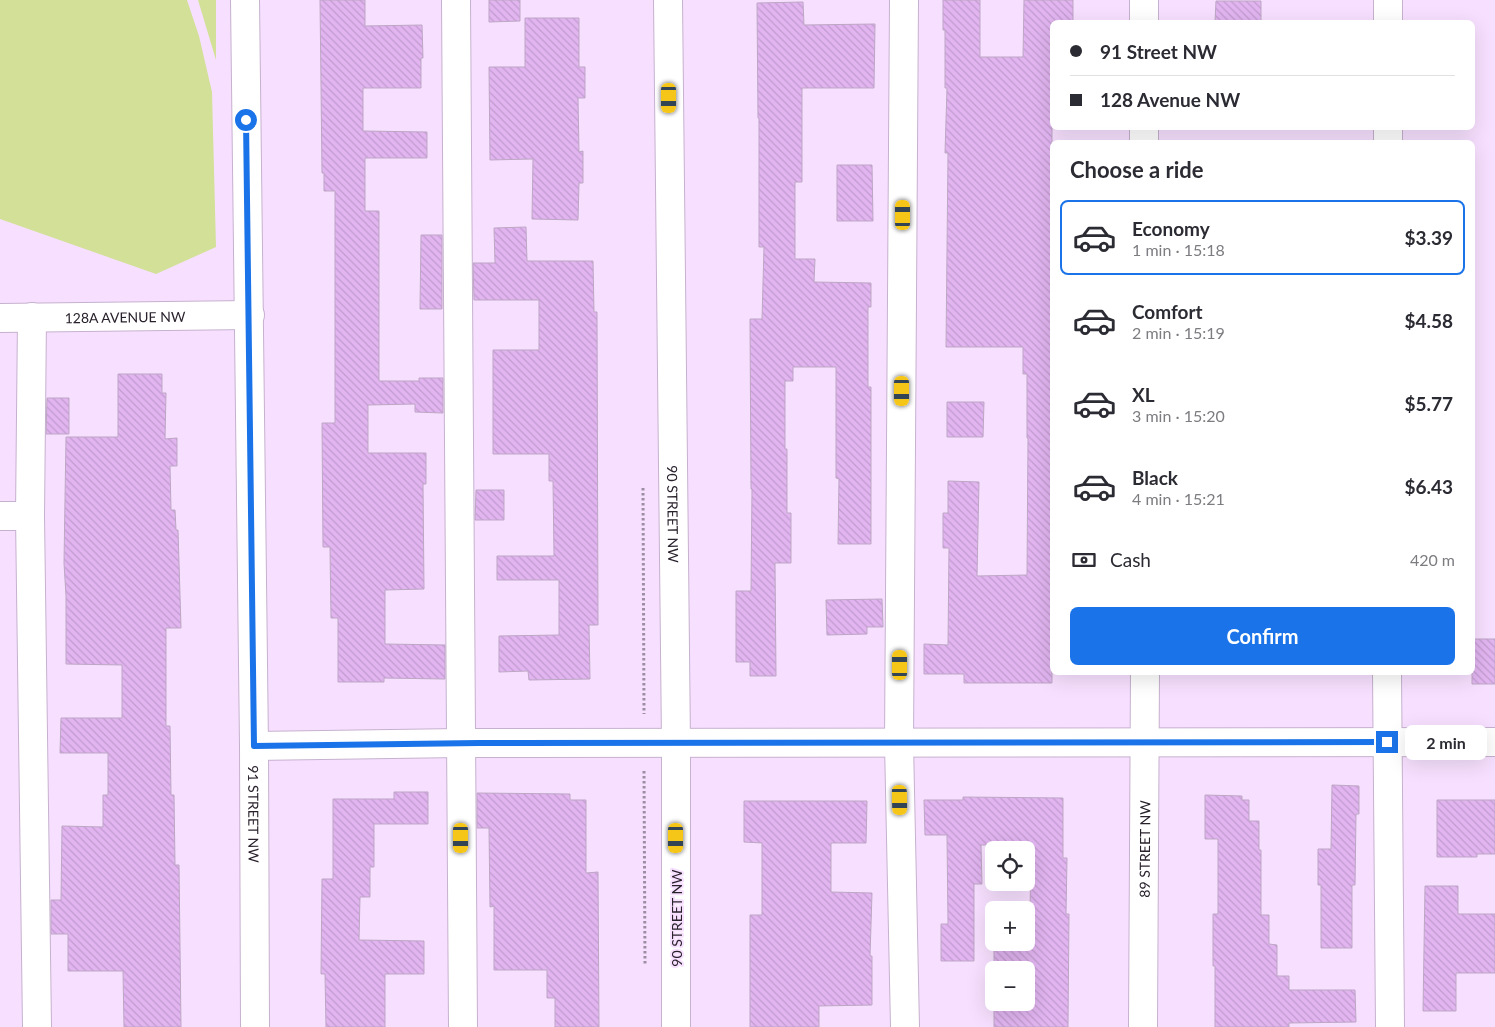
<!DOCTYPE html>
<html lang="en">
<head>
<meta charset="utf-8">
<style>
	:root { --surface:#fff; --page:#f7f7f7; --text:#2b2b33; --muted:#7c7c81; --line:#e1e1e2; --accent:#1a73e8 }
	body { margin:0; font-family:Lato,sans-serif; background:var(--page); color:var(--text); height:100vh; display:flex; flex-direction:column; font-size:19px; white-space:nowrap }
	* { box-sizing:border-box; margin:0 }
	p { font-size:16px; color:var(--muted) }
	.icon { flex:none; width:28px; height:28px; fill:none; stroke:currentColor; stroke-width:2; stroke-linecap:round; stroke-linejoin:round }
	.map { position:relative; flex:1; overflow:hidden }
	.drawer { position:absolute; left:1050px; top:140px; width:425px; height:535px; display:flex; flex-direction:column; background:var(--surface); border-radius:8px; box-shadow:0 5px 20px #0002 }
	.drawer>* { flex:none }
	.banner { position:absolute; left:1050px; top:20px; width:425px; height:110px; border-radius:8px; box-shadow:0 5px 20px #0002; display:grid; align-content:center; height:110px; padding:0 20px; background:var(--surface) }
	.tools { position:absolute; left:985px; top:841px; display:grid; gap:10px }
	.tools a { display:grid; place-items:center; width:50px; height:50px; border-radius:8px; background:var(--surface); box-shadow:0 5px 20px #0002; font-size:25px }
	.end { position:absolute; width:22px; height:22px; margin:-11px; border:6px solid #1a73e8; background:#fff; box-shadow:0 0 0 2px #fff }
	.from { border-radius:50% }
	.bubble { position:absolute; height:35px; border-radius:8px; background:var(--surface); box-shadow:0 5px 20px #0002; font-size:16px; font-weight:700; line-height:35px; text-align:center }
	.car { position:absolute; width:15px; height:30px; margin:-15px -8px; border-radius:6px; box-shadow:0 0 4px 1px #0007; background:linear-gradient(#f5c518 24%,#345 0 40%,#f5c518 0 76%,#345 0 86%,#f5c518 0) }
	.banner b { display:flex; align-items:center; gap:18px; height:48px; font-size:19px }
	.banner b+b { border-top:1px solid var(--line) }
	.banner i { width:12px; height:12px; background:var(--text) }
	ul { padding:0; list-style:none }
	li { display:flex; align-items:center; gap:15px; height:75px; margin:0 10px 8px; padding:0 10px; border:2px solid transparent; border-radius:8px }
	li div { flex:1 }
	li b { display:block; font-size:19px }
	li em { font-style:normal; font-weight:700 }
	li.selected { border-color:var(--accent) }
	li>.icon { width:45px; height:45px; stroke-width:1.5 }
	h2 { padding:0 20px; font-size:22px; line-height:60px }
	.pay { display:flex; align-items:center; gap:12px; height:55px; padding:0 20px; font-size:19px }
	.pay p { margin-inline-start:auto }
	.button { display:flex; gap:10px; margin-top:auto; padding:10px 20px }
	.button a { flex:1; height:58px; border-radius:8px; background:var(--accent); color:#fff; font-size:20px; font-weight:700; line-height:58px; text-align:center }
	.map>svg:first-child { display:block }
</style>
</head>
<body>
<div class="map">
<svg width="1495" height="1027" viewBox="0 0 1495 1027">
	<defs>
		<pattern id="building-back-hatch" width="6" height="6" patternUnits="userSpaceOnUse" patternTransform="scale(1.25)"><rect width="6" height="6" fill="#e2b5f1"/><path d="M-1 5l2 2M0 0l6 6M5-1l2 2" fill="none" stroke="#c29bcf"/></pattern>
	</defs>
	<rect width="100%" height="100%" fill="#f7e0ff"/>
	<path fill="#d2e098" d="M0 0H187L199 36 212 92 216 247 156 274 0 219Z
		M198 0H216V60Z"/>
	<path fill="url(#building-back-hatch)" stroke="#bda7c4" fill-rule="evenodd" d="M320 0H365V26L422 25 423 58H421V88H363V131L427 132V158H365V211H379V381H419V378H443V413L415 412V404L368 405V453H426V484H423L424 589 385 590V644L445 645V679L384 678V682H338V618H331L330 547H323L322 423H335V191H324V173H322Z
		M489 0H520V21L489 22Z
		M943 0H980V57H1023L1024 0H1073V22H1052V683H964V674H924V644L948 645 949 548H943V513H948V481L979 482 977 576 1027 575 1028 438H1027V374H1023V347H946L948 153H945L947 88H945V30H943Z
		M1216 1H1261V22H1215Z
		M803 2 804 25 875 24 874 88H802V182H795V259H815L814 282 871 283V307H868V387H871V544H838L839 479 836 478V367H793V381H785V449H787V513H791V563H775L776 676H750V662H736V591H751L752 489H751L750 319H762L764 247H759V118H758L757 3Z
		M525 18H579V67H585V98H578L579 152 583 151V183H579L578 220 532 219 533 159 490 160 489 67H525Z
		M837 165H872L873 221H837Z
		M526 227 527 261H593L594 312H597L598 625H589L590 679 529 680 528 671 499 672V636L559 635V580H497V556H554L553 481H549V454H493V350H539V300H474L473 263H495L494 228Z
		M421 235H442V309H420Z
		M118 374H162V393H166L165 439 177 438V466H170L171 510H175L176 530H178L181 628H166V726H170L171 795H174L175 865H179L181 1027H124L123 971H68V934H51V900H61L62 826 103 827V795H108V753H60L61 718H122V665L66 664V596L64 563 66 437H118Z
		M47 398H69V434H46Z
		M947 402H984L983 437H947Z
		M476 490H504V520H475Z
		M882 599 883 627H867V634L827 635 826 600Z
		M1472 639H1495V684H1472Z
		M1332 785 1359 786V814H1356L1355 885H1352V948H1321V885H1318V849H1331Z
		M394 792H428V824H374V867H370V897H360L359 940 424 941V974H385V1027H326L325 974H321L322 879H333V799H394Z
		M477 793 570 794V800H586V873L598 872 599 1027H555V998H547V970H494V906L490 907 489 828H477Z
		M1205 795 1242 796V800H1249V821H1259V850H1261V915H1269V944L1277 945V976H1289V990H1355L1356 1022 1289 1023V1027H1215V966H1213V914H1218V839H1205Z
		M963 797 1063 798V858H1067L1066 914H1069L1068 1027H994V942H1026V914H1030L1031 845H981L982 884H974V961H941V924H948L947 835H925L924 800H963ZM994 970H1026V1002H994Z
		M1437 800H1495V854H1477V857H1437Z
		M744 801H867L866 843H831V892L872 893 870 956H872V1005L819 1006V1027H750V915H762V843L744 842Z
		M1425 886H1458V914H1495V973H1456V1011H1423Z"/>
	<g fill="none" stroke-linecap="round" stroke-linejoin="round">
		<g stroke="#c6b1ce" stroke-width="30">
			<g id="minor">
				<path id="s1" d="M245 0 254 746 255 1027"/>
				<path d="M456 0 463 1027"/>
				<path id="s2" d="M668 0 676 743V1027"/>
				<path d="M904 0 899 743 905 1027"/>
				<path d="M1144 0V22"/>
				<path d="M1388 22V0"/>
				<path d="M1144 128V142"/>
				<path d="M1388 142V128"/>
				<path d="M32 317 30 516 37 1027"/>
				<path id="s3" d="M0 318 250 315"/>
				<path d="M0 516H30"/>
				<path d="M1387 672 1390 1027"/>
				<path d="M254 746 460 743 1495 742"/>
				<path id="s4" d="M1143 1027 1145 672"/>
			</g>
		</g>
		<path stroke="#9d8da3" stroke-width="3" stroke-dasharray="2.5 2.5" stroke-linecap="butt" d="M643 488 644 714
			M644 771 645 964"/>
		<use href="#minor" stroke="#fff" stroke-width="28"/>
	</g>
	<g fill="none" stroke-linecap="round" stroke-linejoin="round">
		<path stroke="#1a73e8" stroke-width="6" d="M246 120 254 746 479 743 1387 742"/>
	</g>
	<g text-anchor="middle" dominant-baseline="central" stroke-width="4" stroke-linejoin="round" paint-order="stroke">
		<g font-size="14" fill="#28202b" stroke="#f7e0ff">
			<text stroke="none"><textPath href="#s3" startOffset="125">128A AVENUE NW</textPath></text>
			<text stroke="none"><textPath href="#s2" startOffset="514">90 STREET NW</textPath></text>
			<text stroke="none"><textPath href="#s1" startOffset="814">91 STREET NW</textPath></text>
			<text stroke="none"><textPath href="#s4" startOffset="178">89 STREET NW</textPath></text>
			<text transform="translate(676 918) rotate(-90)">90 STREET NW</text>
		</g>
	</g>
</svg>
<div class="tools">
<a><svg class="icon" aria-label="locate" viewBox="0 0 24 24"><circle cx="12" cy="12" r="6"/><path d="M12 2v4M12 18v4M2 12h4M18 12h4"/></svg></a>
<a>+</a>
<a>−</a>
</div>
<i class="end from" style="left:246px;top:120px"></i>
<i class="end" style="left:1387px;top:742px"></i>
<div class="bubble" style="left:1405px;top:725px;width:82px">2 min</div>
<i class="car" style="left:669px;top:98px;rotate:180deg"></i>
<i class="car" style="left:903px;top:215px;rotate:0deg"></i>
<i class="car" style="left:902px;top:391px;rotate:180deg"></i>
<i class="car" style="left:900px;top:665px;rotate:0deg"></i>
<i class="car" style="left:900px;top:800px;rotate:179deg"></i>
<i class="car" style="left:461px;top:838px;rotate:180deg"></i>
<i class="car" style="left:676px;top:838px;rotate:180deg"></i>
<div class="banner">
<b><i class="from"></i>91 Street NW</b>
<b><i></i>128 Avenue NW</b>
</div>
<section class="drawer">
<h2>Choose a ride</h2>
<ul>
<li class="selected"><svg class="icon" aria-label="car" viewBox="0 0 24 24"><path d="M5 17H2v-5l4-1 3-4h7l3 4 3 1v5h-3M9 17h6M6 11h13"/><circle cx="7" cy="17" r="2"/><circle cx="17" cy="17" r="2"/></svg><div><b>Economy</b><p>1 min · 15:18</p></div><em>$3.39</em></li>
<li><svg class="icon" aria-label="car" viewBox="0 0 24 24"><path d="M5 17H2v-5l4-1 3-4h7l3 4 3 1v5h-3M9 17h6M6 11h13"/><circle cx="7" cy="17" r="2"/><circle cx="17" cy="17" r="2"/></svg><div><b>Comfort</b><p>2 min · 15:19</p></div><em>$4.58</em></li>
<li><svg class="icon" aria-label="car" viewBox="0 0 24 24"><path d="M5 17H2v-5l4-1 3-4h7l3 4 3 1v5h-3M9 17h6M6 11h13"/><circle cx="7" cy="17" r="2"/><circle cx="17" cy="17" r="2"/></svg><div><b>XL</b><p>3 min · 15:20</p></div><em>$5.77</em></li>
<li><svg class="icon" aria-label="car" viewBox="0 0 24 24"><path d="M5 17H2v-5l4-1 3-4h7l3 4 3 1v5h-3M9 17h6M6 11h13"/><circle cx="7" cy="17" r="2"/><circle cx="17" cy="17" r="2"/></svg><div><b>Black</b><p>4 min · 15:21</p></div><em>$6.43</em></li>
</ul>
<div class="pay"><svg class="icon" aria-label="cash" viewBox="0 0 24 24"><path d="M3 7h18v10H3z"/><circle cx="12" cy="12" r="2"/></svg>Cash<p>420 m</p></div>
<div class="button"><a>Confirm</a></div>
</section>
</div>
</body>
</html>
